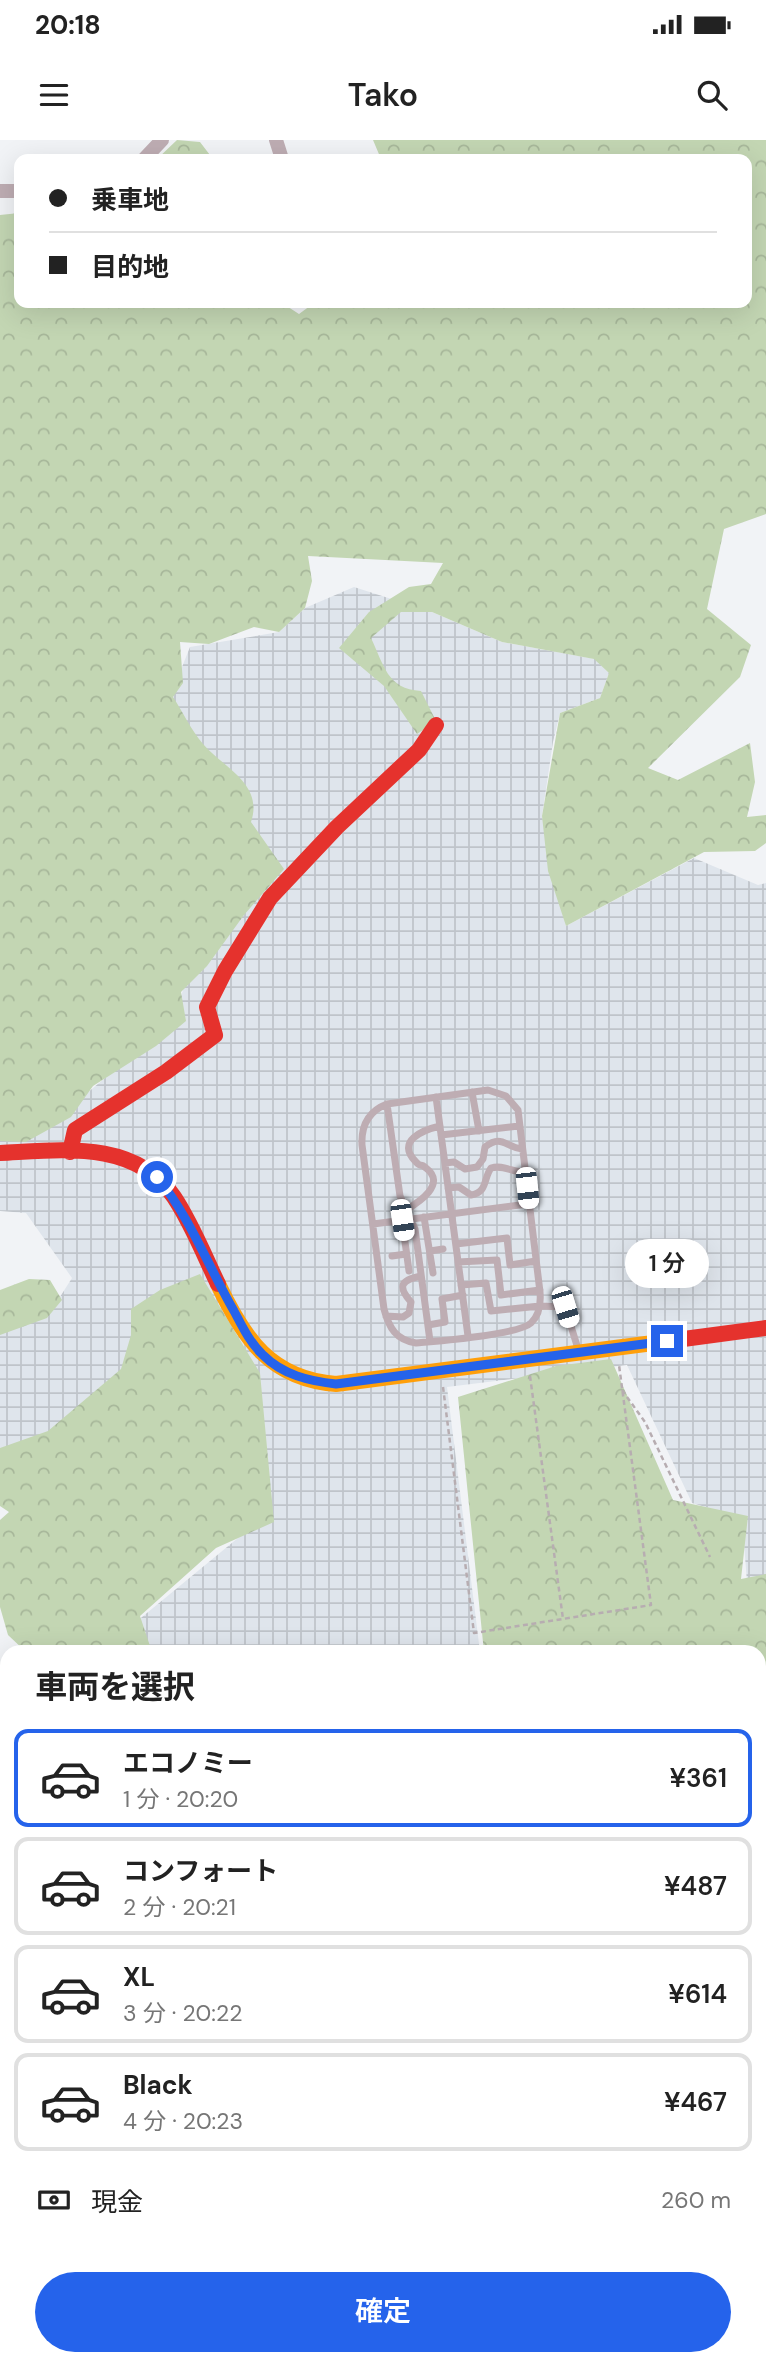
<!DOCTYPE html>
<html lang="ja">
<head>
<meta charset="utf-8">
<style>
	:root { --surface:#fff; --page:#f6f6f6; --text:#222; --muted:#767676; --line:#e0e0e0; --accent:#2563eb }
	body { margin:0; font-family:"DM Sans","Noto Sans JP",sans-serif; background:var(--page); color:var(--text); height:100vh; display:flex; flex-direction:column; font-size:26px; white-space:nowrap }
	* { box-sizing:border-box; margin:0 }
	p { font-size:23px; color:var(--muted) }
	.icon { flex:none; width:38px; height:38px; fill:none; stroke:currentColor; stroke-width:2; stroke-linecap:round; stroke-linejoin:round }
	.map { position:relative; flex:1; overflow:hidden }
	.details { position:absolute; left:0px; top:1505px; width:766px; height:721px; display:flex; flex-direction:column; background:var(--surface); border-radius:21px 21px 0 0; box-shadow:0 7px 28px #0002 }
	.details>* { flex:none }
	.guide { position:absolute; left:14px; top:14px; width:738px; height:154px; border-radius:14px; box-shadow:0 7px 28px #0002; display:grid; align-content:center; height:154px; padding:0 35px; background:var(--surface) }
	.end { position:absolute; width:32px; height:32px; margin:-16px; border:9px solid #2563eb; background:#fff; box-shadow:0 0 0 4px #fff }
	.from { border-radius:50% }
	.bubble { position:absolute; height:49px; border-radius:24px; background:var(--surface); box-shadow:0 7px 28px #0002; font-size:23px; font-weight:600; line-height:49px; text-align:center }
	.car { position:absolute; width:21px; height:42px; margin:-21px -10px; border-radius:9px; box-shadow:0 0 5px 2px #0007; background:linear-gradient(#fff 24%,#345 0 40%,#fff 0 76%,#345 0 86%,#fff 0) }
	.guide b { display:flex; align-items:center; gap:24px; height:66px; font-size:26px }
	.guide b+b { border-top:2px solid var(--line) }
	.guide i { width:18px; height:18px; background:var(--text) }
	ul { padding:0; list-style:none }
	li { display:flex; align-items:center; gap:21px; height:98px; margin:0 14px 10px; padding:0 21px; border:4px solid var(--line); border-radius:14px }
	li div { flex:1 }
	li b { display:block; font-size:26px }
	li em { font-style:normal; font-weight:600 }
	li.on { border-color:var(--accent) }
	li>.icon { width:63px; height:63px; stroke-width:1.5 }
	h2 { padding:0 35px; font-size:32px; line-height:84px }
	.pay { display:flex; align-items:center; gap:18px; height:77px; padding:0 35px; font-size:26px }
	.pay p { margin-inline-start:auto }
	.action { display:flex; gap:14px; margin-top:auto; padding:14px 35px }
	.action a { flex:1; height:80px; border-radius:42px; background:var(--accent); color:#fff; font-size:28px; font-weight:600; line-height:80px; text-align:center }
	.status { display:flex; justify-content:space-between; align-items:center; height:49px; padding:0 35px; background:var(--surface); direction:ltr }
	.status svg { height:19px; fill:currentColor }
	header { display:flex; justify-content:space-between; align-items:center; height:91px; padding:0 35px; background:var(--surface); font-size:32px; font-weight:600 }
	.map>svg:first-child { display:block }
</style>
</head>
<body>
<div class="status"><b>20:18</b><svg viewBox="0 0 49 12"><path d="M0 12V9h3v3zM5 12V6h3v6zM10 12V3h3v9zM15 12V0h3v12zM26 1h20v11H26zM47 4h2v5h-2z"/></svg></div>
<header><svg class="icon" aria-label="menu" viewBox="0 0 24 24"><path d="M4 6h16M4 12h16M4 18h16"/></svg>Tako<svg class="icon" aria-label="search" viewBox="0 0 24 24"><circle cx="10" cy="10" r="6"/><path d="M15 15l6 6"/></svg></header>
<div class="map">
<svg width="766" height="2226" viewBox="0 0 766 2226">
	<defs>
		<pattern id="industrial-grid" width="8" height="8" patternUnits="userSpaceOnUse" patternTransform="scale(1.75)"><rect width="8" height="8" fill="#dfe5ec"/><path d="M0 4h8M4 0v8" fill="none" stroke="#bfc4ca"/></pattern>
		<pattern id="forest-crowns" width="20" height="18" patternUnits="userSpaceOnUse" patternTransform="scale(1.75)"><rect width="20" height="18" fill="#c3d6b3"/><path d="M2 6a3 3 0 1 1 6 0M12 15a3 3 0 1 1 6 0" fill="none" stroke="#a7b79a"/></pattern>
	</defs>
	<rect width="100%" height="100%" fill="#f1f3f6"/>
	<path fill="url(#industrial-grid)" d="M354 447 432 472 502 502 595 519 609 533 600 558 560 573 553 602 542 676 566 786 694 718 758 745 766 743V1439L747 1442 742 1378 692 1363 627 1225 447 1247 480 1512H146L136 1482 261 1379 129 1241 52 1303 0 1316V1191L51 1171 72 1138 26 1073 0 1071V991L56 979 172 882 189 833 168 562 190 507 279 492 305 468Z"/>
	<path fill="url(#forest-crowns)" d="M177 0 200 2 213 19H157Z
		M373 0H766V374L724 389 707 469 751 505 740 537 648 628 678 640 750 603 755 642 747 677 766 675V703L755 711 704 712 566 786 548 731 542 676 560 573 600 558 609 533 594 519 502 502 432 472H401L371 498C384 525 387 549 421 551L436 581 417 594 384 546 339 508 369 472 409 447 431 444 443 423 308 416 312 441 305 468 279 492 254 487 209 504 180 502 183 543 173 557C183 572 191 590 203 604 224 628 264 644 251 682L284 729 244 775 207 826 181 852 186 881 156 906 93 946 71 977 26 1002 0 1001V75L19 73V163H282L299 174 314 163H747V19H381Z
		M200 1134 260 1233 274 1382 216 1408 140 1476 152 1512H26L8 1495 0 1467V1380L9 1372 0 1366V1308L48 1291 121 1229 131 1195V1169L160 1150Z
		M29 1139 50 1140 62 1160 47 1178 0 1195V1150Z
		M611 1219 673 1360 748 1376 741 1439 766 1434V2226H342L240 2220 233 2226H130L127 2219H760V1512H484L458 1257 556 1226Z
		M0 1657 7 1658V2216L0 2211Z"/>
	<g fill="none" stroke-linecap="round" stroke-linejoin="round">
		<path stroke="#b7adb1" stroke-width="2.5" stroke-dasharray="5 3.5" stroke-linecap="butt" d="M530 1236 563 1479
			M443 1247 474 1493 651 1465 619 1225
			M622 1250 645 1282 710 1417
			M0 1930 7 1931
			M590 2219 593 2226"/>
		<path stroke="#beadb3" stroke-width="7" d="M488 950 506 956 518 970 540 1152C541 1164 540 1175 531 1183 518 1195 437 1201 416 1203 396 1200 389 1188 384 1169L362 1005C361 985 369 971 387 964Z
			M472 952 479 991
			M436 957 468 1196
			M387 964 400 1056 415 1089 430 1201
			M441 995 519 986
			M445 1023 454 1022 465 1029 477 1027 483 1019 485 1007C502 994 505 1007 522 1009
			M448 1048 459 1047 471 1055C488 1052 483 1039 491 1028 504 1024 512 1033 525 1032
			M406 1070C419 1062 447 1044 426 1028 419 1022 423 1029 416 1022 395 1001 423 990 440 986
			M424 1077 433 1133
			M402 1080 409 1131
			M373 1084 528 1064
			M456 1104 507 1098 510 1125 536 1121
			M430 1111 443 1109
			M392 1116 406 1114
			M458 1122 497 1120 501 1155 540 1150
			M461 1145 486 1143 491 1171 540 1166 565 1167 579 1212
			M386 1176 403 1177 409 1173 411 1162C397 1146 401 1140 421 1136
			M428 1185 445 1182 442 1159 463 1155"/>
		<path stroke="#beadb3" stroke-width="14" d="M276 0 282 19
			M144 19 162 0
			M0 51H19"/>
		<path stroke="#ff9f0a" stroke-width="16" d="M218 1144C244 1199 271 1239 336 1244L661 1202"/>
		<path stroke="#e5322d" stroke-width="16" d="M70 1012 75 990 166 932 215 895 207 867 225 831 270 758 337 687 419 610 436 585
			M0 1013C61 1010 135 999 174 1057 192 1084 204 1115 218 1144
			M661 1202 766 1188"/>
	</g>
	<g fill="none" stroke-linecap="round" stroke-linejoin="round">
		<path stroke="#2563eb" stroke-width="9" d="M157 1037C190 1077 208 1126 234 1171 242 1186 250 1203 263 1215 283 1235 309 1241 336 1244L667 1201"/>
	</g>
</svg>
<i class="end from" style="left:157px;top:1037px"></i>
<i class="end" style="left:667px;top:1201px"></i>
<div class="bubble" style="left:625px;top:1099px;width:84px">1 分</div>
<i class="car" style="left:527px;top:1048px;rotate:174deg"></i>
<i class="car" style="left:402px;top:1080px;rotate:172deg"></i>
<i class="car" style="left:565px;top:1167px;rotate:163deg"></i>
<div class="guide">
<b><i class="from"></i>乗車地</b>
<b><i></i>目的地</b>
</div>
<section class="details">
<h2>車両を選択</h2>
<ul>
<li class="on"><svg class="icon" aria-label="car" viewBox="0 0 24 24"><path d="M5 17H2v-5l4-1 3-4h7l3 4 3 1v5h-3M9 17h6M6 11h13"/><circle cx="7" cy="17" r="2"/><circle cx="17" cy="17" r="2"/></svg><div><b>エコノミー</b><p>1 分 · 20:20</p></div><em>¥361</em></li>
<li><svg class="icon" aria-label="car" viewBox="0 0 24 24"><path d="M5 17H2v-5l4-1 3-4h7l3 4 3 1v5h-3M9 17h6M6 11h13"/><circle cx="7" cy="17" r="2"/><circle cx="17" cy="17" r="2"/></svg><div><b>コンフォート</b><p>2 分 · 20:21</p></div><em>¥487</em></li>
<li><svg class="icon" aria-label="car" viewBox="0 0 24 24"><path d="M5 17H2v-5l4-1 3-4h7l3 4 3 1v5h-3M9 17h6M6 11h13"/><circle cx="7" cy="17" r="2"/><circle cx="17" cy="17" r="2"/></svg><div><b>XL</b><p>3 分 · 20:22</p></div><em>¥614</em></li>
<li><svg class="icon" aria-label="car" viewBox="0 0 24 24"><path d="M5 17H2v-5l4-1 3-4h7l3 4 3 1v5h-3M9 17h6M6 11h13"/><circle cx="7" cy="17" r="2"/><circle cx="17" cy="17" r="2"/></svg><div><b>Black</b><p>4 分 · 20:23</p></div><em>¥467</em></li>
</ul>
<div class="pay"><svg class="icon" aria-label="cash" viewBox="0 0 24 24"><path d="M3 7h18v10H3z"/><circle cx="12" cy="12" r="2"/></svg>現金<p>260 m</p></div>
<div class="action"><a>確定</a></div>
</section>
</div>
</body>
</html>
